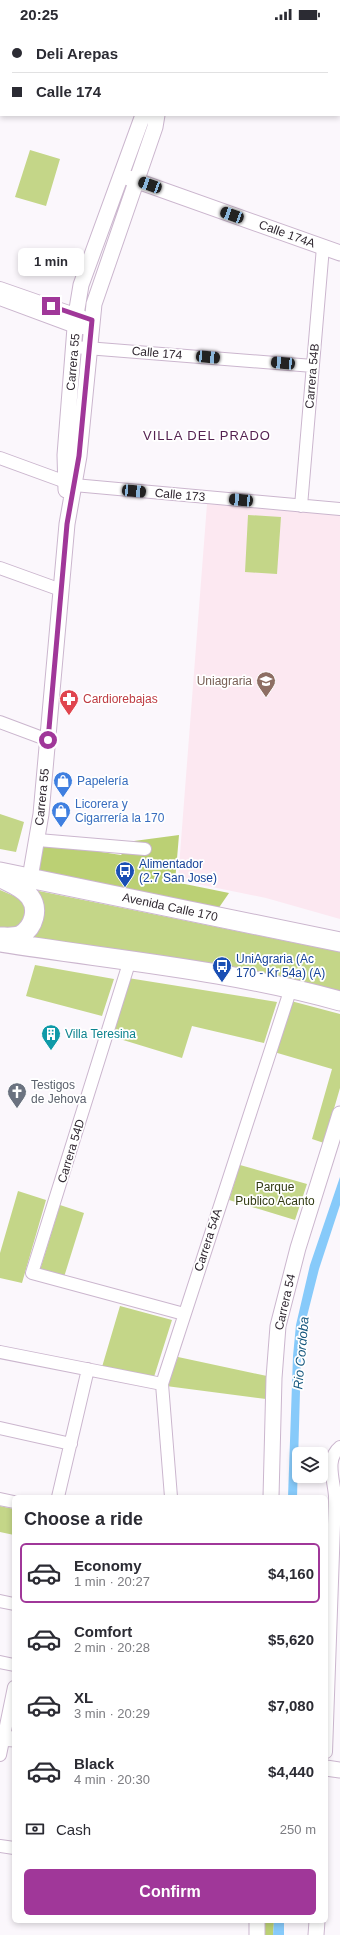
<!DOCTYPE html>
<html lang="en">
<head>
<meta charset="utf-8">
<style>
	:root { --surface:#fff; --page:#f7f7f7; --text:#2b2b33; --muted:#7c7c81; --line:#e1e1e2; --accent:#a03799 }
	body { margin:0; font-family:Arial,sans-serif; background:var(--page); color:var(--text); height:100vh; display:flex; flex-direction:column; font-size:15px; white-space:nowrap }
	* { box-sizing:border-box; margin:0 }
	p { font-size:13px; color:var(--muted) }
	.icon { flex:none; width:22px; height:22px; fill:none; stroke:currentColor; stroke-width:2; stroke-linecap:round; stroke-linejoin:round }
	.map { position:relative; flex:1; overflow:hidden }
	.sheet { position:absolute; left:12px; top:1467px; width:316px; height:428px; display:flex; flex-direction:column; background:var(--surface); border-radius:6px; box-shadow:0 2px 6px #0003 }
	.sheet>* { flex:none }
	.banner { position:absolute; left:0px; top:0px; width:340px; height:88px; box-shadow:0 2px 6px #0003; display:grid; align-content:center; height:88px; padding:0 12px; background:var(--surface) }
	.fabs { position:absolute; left:292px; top:1419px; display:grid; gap:8px }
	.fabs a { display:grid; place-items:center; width:36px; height:36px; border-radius:6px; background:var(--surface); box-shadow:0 2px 6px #0003; font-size:20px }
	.end { position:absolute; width:18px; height:18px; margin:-9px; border:5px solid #a03799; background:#fff; box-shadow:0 0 0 2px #fff }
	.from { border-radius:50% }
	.bubble { position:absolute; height:28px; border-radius:6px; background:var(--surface); box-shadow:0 2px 6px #0003; font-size:13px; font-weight:800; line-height:28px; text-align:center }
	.car { position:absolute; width:12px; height:24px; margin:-12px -6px; border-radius:5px; box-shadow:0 0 3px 1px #0007; background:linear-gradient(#222 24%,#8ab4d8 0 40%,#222 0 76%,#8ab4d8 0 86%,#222 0) }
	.banner b { display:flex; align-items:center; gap:14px; height:38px; font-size:15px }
	.banner b+b { border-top:1px solid var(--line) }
	.banner i { width:10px; height:10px; background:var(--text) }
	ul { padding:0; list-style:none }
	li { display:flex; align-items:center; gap:12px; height:60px; margin:0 8px 6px; padding:0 4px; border:2px solid transparent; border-radius:6px }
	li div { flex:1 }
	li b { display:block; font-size:15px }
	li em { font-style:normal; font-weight:800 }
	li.active { border-color:var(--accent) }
	li>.icon { width:36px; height:36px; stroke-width:1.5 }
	h2 { padding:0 12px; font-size:18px; line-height:48px }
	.pay { display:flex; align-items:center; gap:10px; height:44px; padding:0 12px; font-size:15px }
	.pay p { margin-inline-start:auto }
	.action { display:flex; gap:8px; margin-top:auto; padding:8px 12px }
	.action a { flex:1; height:46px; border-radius:6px; background:var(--accent); color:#fff; font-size:16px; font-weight:800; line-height:46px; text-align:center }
	.status { display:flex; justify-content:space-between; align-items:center; height:28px; padding:0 20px; background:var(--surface); direction:ltr }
	.status svg { height:11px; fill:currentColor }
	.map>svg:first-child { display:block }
</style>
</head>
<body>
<div class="status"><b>20:25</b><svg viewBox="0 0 49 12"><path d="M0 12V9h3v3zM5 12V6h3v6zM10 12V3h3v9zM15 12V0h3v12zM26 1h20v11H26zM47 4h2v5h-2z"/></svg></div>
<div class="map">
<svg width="340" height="1907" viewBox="0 0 340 1907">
	<rect width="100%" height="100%" fill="#fbf7fc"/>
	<path fill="#fce8f1" d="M207 476 340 487V891L266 870 178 852Z"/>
	<path fill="#c4d688" d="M30 122 60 131 46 178 15 169Z
		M248 487 281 489 277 546 245 544Z
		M0 786 24 794 16 824 0 821Z
		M0 862 21 871C33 898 23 898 0 905Z
		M39 863 340 924V968L29 916 36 864Z
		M35 937 114 951 102 988 26 968Z
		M128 950 277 974 264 1015 192 998 182 1030 110 1008Z
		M291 973 340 986V1060L324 1115 312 1111 332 1041 274 1024Z
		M240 1137 307 1156 295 1192 229 1172Z
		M18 1163 46 1172 22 1255 0 1250V1225Z
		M60 1177 84 1185 64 1249 40 1242Z
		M120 1278 172 1292 154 1349 102 1339Z
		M178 1329 267 1348 266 1371 166 1358Z
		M0 1478 14 1481V1507L0 1504Z"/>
	<path fill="#bbd074" d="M179 807 175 854 229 865 218 881 34 846 42 815 121 827 134 813Z
		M264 1893H274L273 1907H263Z"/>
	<path fill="#87cafa" d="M340 1149V1177L319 1241 304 1300 301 1328 297 1469H288L293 1328 296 1297 310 1237Z
		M274 1893H284V1907H273Z"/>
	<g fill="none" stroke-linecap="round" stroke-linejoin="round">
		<g stroke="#cbb6ce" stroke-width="14">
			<path id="minor" d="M0 2H1
				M0 53 1 50
				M0 260 92 292
				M0 271 75 299 91 301
				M74 319 313 338
				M0 430 74 457 340 481
				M301 478 323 219
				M0 540 61 562
				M0 694 48 712
				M38 812 145 821
				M130 932 32 1245 184 1286
				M0 1324 162 1356
				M0 1400 71 1416
				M58 1469 88 1341
				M171 1469 162 1356 291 960
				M0 1471 14 1474
				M0 1573 14 1576
				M0 1634 14 1637
				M326 1724 335 1468C334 1452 325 1431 340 1419
				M0 1727 14 1659
				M0 1818 14 1820"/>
		</g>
		<g stroke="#cbb6ce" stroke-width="17">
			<path id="tertiary" d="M180 1 181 0
				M126 149 340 225
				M66 462 65 427 76 287 81 257 143 87
				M30 850 41 786 67 496 79 428 94 276 155 99 157 87
				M271 1469 274 1350 278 1298 298 1220 340 1086
				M0 1710 14 1711
				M326 1740 340 1742
				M257 1907V1893
				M316 1907 317 1893"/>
		</g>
		<g stroke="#cbb6ce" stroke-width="21">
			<path id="primary" d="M0 844 340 914
				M0 909C7 909 15 910 21 907 34 899 39 881 30 869 24 860 11 855 1 850
				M0 914C114 932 229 942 340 973"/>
		</g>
		<use href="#minor" stroke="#fff" stroke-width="12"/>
		<use href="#tertiary" stroke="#fff" stroke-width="15"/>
		<use href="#primary" stroke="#fff" stroke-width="19"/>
	</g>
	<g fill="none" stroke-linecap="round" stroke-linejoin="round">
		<path stroke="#a03799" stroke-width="5" d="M48 712 67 496 79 428 92 292 51 278"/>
	</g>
	<defs>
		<g id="university-pin" transform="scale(1)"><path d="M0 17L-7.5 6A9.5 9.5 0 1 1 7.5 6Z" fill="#8d6e63" stroke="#fff"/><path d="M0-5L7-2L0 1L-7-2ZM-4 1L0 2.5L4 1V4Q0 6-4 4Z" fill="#fff"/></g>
		<g id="pharmacy-pin" transform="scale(1)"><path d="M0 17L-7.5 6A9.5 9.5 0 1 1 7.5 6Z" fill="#e0444e" stroke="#fff"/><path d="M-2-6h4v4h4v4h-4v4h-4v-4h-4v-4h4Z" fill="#fff"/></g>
		<g id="shop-pin" transform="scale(1)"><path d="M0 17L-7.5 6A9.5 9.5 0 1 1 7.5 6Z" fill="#3f7fe0" stroke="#fff"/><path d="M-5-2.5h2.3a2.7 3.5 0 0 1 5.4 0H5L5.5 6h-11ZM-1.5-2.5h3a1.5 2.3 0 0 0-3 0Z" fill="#fff"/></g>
		<g id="bus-pin" transform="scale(1)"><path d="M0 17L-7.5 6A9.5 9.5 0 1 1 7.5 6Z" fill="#1a4fb4" stroke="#fff"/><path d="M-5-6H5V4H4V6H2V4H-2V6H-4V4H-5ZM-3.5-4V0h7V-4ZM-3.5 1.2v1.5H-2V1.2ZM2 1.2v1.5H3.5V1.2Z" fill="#fff"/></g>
		<g id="building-pin" transform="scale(1)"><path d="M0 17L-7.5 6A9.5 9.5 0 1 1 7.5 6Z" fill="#0f9aa8" stroke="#fff"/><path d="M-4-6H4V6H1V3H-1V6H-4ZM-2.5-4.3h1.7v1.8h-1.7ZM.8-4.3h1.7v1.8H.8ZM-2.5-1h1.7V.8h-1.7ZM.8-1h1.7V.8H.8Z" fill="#fff"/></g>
		<g id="church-pin" transform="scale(1)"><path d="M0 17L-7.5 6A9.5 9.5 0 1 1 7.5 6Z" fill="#6b7280" stroke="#fff"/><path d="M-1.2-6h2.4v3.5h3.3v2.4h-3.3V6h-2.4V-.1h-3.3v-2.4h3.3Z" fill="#fff"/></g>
	</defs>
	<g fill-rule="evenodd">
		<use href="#university-pin" x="266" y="653"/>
		<use href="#pharmacy-pin" x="69" y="671"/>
		<use href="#shop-pin" x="63" y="753"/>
		<use href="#shop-pin" x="61" y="783"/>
		<use href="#bus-pin" x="125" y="843"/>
		<use href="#bus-pin" x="222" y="938"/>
		<use href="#building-pin" x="51" y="1006"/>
		<use href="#church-pin" x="17" y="1064"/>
	</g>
	<g text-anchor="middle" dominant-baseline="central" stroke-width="3.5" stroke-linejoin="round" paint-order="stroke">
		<g font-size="12" fill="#2f2730" stroke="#fff">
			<text transform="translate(287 206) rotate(20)">Calle 174A</text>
			<text transform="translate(157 325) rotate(5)">Calle 174</text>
			<text transform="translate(73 334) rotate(-85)">Carrera 55</text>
			<text transform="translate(312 348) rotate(-85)">Carrera 54B</text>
			<text transform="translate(180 467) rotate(5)">Calle 173</text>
			<text transform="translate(42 769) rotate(-84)">Carrera 55</text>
			<text transform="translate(170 879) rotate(12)">Avenida Calle 170</text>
			<text transform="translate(71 1123) rotate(-73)">Carrera 54D</text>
			<text transform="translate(208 1212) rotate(-72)">Carrera 54A</text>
			<text transform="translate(285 1274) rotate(-77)">Carrera 54</text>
		</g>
		<g font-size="12" fill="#785e54" stroke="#fff" text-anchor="end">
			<text x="252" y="653">Uniagraria</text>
		</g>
		<g font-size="12" fill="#be3a42" stroke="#fff" text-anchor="start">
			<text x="83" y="671">Cardiorebajas</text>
		</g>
		<g font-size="12" fill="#366cbe" stroke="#fff" text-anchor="start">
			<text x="77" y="753">Papelería</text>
			<text x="75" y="776">Licorera y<tspan x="75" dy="14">Cigarrería la 170</tspan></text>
		</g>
		<g font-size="12" fill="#164399" stroke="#fff" text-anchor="start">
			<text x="139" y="836">Alimentador<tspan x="139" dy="14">(2.7 San Jose)</tspan></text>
			<text x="236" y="931">UniAgraria (Ac<tspan x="236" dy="14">170 - Kr 54a) (A)</tspan></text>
		</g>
		<g font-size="12" fill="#0d838f" stroke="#fff" text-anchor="start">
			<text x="65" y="1006">Villa Teresina</text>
		</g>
		<g font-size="12" fill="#5b616d" stroke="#fff" text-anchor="start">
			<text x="31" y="1057">Testigos<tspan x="31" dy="14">de Jehova</tspan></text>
		</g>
		<g font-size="12" fill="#333b14" stroke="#fff">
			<text x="275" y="1159">Parque<tspan x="275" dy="14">Publico Acanto</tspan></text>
		</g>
		<g font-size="13" letter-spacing="1" fill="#552251" stroke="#fff">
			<text x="207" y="407">VILLA DEL PRADO</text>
		</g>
		<g font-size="13" font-style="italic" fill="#13557c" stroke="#fff">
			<text transform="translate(301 1325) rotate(-85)">Rio Cordoba</text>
		</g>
	</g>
</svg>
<div class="fabs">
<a><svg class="icon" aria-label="layers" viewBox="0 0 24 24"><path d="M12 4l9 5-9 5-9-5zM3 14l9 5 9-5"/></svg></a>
</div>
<i class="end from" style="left:48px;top:712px"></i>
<i class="end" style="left:51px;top:278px"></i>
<div class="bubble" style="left:18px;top:220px;width:66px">1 min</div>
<i class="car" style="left:150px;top:157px;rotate:290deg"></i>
<i class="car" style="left:232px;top:187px;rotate:290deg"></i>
<i class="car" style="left:208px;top:329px;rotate:95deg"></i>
<i class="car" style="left:283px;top:335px;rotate:275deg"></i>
<i class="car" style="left:134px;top:463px;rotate:95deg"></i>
<i class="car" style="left:241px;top:472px;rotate:275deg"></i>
<div class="banner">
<b><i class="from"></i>Deli Arepas</b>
<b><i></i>Calle 174</b>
</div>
<section class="sheet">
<h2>Choose a ride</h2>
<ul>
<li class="active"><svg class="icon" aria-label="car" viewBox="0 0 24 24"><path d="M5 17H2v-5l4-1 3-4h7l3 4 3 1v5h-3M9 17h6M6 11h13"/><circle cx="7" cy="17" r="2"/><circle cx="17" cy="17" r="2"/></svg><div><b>Economy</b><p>1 min · 20:27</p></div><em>$4,160</em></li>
<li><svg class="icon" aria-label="car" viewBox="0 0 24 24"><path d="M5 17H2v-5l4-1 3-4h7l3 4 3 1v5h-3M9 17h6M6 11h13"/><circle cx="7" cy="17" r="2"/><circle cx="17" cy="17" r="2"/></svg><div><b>Comfort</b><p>2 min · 20:28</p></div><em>$5,620</em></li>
<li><svg class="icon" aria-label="car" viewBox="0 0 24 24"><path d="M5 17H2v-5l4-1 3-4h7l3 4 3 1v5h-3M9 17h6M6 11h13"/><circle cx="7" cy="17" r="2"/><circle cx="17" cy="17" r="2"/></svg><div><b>XL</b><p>3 min · 20:29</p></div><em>$7,080</em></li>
<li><svg class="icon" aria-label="car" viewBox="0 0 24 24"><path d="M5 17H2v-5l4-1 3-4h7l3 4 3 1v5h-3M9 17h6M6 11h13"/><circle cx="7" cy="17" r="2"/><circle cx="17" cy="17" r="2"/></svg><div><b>Black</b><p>4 min · 20:30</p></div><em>$4,440</em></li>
</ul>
<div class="pay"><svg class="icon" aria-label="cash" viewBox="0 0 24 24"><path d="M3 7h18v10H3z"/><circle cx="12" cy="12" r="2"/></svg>Cash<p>250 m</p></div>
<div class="action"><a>Confirm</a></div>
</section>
</div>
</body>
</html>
